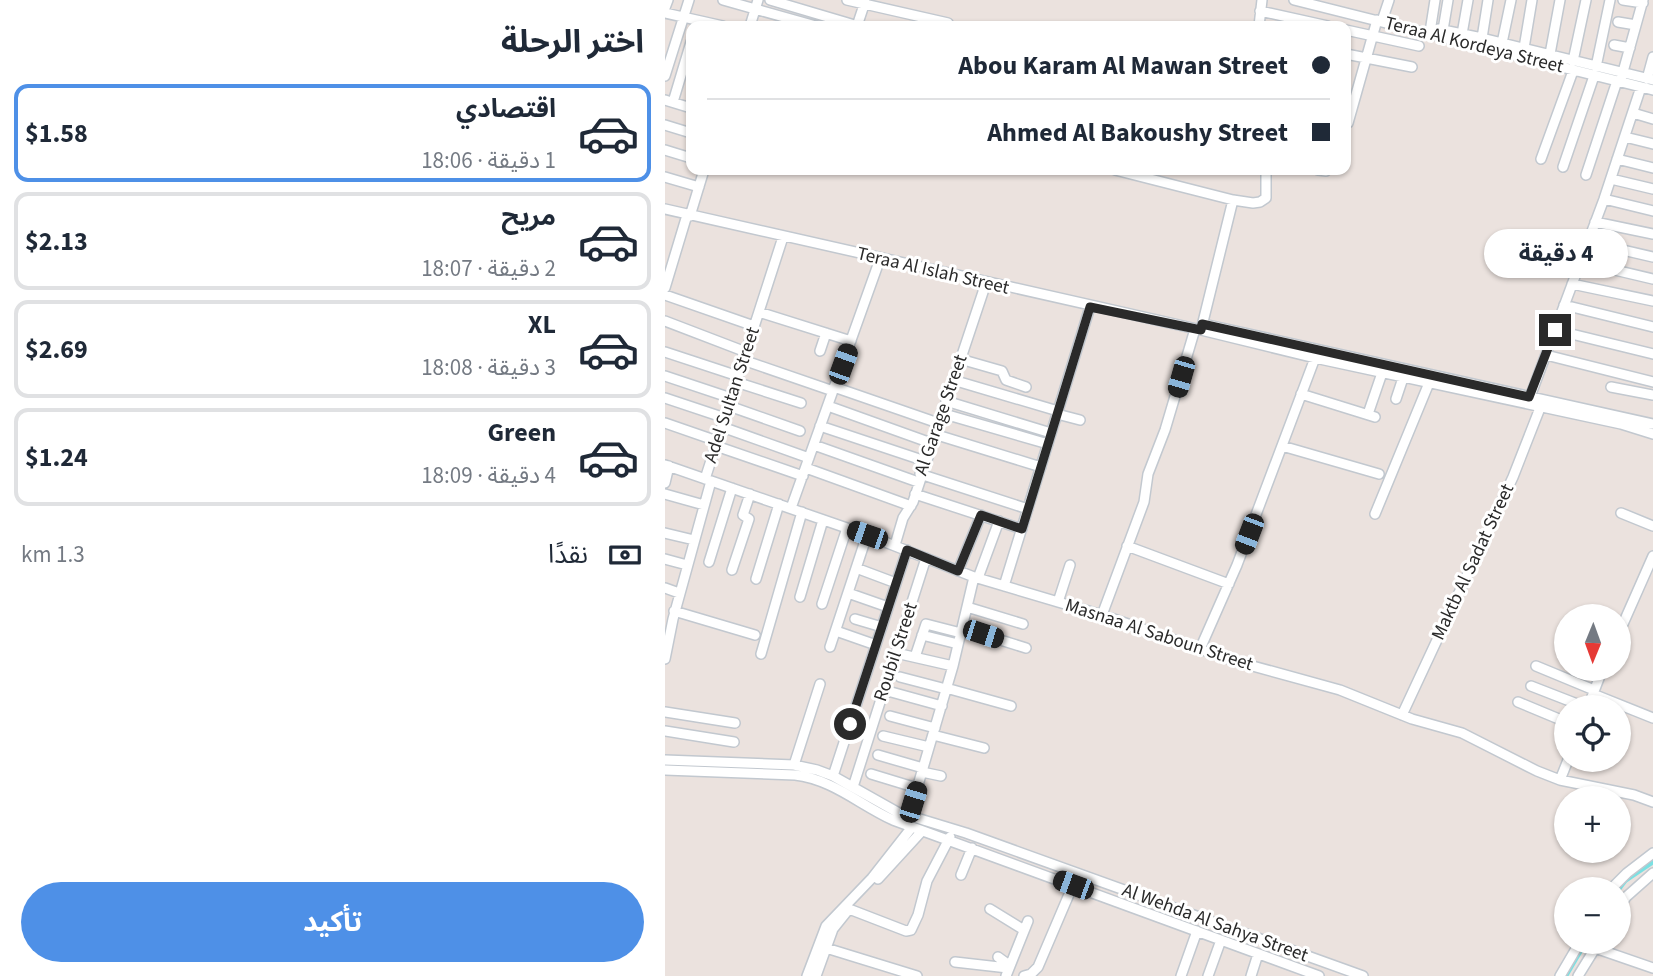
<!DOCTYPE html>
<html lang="ar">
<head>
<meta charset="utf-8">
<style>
	:root { --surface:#fff; --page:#f2f2f3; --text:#1f2937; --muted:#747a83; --line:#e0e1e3; --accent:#4e90e7 }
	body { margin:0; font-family:"Source Sans 3","Noto Sans Arabic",sans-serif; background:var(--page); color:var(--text); direction:rtl; height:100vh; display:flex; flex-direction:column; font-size:26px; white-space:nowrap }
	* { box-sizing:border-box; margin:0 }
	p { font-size:23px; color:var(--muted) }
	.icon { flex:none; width:38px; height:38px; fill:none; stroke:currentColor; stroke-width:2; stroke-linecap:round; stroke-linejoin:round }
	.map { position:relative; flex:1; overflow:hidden; direction:ltr }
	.side { display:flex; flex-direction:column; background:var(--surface); width:665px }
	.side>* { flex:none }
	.top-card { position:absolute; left:21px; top:21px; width:665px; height:154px; border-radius:14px; box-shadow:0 2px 5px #0004; direction:rtl; display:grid; align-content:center; height:154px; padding:0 21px; background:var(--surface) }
	.needle { width:46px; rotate:181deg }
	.buttons { position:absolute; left:889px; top:604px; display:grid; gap:14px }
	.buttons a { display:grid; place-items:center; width:77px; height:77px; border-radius:50%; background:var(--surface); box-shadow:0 2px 5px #0004; font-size:35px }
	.end { position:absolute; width:32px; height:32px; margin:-16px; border:9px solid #2a2a2a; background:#fff; box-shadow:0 0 0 4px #fff }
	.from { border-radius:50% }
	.bubble { position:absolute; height:49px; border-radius:24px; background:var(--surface); box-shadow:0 2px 5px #0004; font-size:23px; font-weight:700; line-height:49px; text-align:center; direction:rtl }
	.car { position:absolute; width:21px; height:42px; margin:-21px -10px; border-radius:9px; box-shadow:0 0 5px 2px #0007; background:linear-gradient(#222 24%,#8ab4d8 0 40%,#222 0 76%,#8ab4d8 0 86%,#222 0) }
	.top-card b { display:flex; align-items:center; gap:24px; height:66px; font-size:26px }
	.top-card b+b { border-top:2px solid var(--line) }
	.top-card i { width:18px; height:18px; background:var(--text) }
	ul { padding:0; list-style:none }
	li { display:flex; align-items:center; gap:21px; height:98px; margin:0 14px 10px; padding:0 7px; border:4px solid var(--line); border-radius:14px }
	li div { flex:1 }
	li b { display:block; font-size:26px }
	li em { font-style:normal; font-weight:700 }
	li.on { border-color:var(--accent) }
	li>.icon { width:63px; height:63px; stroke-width:1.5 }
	h2 { padding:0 21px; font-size:32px; line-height:84px }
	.pay { display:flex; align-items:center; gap:18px; height:77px; padding:0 21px; font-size:26px }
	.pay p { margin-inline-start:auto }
	.action { display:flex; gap:14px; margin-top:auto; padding:14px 21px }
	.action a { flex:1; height:80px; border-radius:42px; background:var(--accent); color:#fff; font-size:28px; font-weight:700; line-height:80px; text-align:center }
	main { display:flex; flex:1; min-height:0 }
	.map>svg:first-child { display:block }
</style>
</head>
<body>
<main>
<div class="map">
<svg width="988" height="976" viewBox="0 0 988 976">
	<rect width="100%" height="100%" fill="#ebe2de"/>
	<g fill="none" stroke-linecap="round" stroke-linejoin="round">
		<path stroke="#7be0e2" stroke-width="6" d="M953 889 960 880 988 861
			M900 976 920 942"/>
		<g stroke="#c2c8cf" stroke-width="12">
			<path id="minor" d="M58 0 151 26
				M105 0 193 26
				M182 0 283 23
				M629 0 988 90
				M958 0 978 3
				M0 8 3 0
				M595 11 663 26
				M0 13 58 26
				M717 21 724 0
				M953 22 971 25
				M85 26 93 0
				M192 26 200 2
				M594 26 597 0
				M773 29 817 38 988 80
				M681 30 754 46
				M778 30 783 0
				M765 32 770 0
				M797 34 803 0
				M817 38 823 0
				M837 43 846 0
				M949 45 965 48
				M859 48 867 0
				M681 54 747 67
				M885 54 895 0
				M908 61 921 0
				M931 67 945 0
				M0 76 24 0
				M956 79 978 0
				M982 79 988 57
				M0 100 26 108
				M8 102 26 42
				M968 113 988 119
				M683 123 712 20
				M0 125 26 133
				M960 137 988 144
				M0 150 26 158
				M876 159 908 71
				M952 159 988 168
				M898 167 929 76
				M450 170 568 200 588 203 595 202 601 198V170
				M653 170 661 171
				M921 175 952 81
				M0 177 34 187
				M946 179 988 189
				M939 199 988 211
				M0 209 536 330 650 358 956 424 988 434
				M25 216 39 170
				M930 222 988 234
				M923 242 988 257
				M916 262 988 279
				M907 284 988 301
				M0 288 22 215
				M0 295 89 326
				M899 305 988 327
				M94 312 186 341
				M0 321 81 352
				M543 325 988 424
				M536 330 568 200
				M890 330 988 354
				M155 351 161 333
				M0 352 73 376
				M881 355 988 382
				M295 359 337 371 341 380 361 387
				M78 360 168 391
				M0 376 66 398
				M288 380 393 411
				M71 382 136 403
				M169 387 273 423
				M946 387 988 395
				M636 394 710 417
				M865 397 939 199 976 87
				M0 398 60 418
				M731 399 738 378
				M281 401 386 433
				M64 406 135 431
				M163 406 266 443
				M276 413 383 444
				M392 414 415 420
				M703 414 717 373
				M0 423 52 441
				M155 426 260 461
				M57 427 144 458
				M269 434 376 467
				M149 445 253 482
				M51 446 138 476
				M617 446 714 474
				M0 465 202 535 309 577 437 615 573 662 675 690 747 719 797 733 872 771 895 780 969 795 988 802
				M141 468 246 506
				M255 474 363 509
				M40 479 118 237
				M0 483 4 466
				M0 494 39 505
				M250 494 357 529
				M126 508 215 259
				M956 513 988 526
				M710 514 764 383
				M0 533 29 540
				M230 545 238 518 248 502 321 283
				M462 546 564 584
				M0 559 22 565
				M44 562 67 488
				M191 568 231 583
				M67 570 84 519 78 515 85 494
				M293 571 316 515
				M313 578 334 521
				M91 579 114 504
				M339 586 425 307
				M0 588 14 593
				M183 593 223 607
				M135 597 158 520
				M393 602 405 565
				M157 604 182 528
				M302 607 358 624
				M9 611 90 635
				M437 615 479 502 483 474 500 430 530 329
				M190 619 217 627
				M297 628 361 648
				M171 631 211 645
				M954 633 988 556
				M257 635 293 644
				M165 647 202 535
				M535 649 572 565 650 358
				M231 653 288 666
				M96 654 137 512
				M250 657 261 624 296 633
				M0 659 8 619 46 481
				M871 666 929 690
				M235 677 281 689
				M866 686 920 707
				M281 688 346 706
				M219 690 277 706
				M928 694 988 718
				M853 702 901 722
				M923 707 938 668
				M0 712 70 723
				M737 715 848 477 875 408
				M225 716 270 728
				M0 731 69 742
				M268 735 319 748
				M218 736 264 747
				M213 755 258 768
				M0 760 129 765 152 770 168 776 232 812 301 833 698 976
				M129 765 155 684
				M0 770 130 775C167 779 195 805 228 820L654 976
				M257 772 276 776
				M206 774 252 788
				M168 776 242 550
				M895 780 903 760
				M188 787 261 558
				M243 819 288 666 309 577
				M296 875 307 848
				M213 879 257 831
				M946 889 962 873 988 853
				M954 908 961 897 988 873
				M184 909 241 931 246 930 253 915 262 881 285 837
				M325 909 359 930
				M161 948 252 976
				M930 948 988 968
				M333 957 344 965
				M290 962 343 968
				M142 976 161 926 207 878 247 827
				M151 976 168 929 184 909
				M341 976 363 921
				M359 976 366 974 373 967 408 885
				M516 976 532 931
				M543 976 556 940
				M586 976 593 954
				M895 976 915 942
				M913 976 934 942"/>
		</g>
		<use href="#minor" stroke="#fff" stroke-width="9"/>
	</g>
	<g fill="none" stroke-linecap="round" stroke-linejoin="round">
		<path stroke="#2a2a2a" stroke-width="9" d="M185 724 242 550 293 571 316 515 357 529 425 307 536 330 537 324 864 397 890 330"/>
	</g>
	<g text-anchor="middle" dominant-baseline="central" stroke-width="6" stroke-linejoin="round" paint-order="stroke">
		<g font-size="19" fill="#2a2a2a" stroke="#fff">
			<text transform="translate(809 45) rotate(14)">Teraa Al Kordeya Street</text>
			<text transform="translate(268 271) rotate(13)">Teraa Al Islah Street</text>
			<text transform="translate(67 395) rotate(-72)">Adel Sultan Street</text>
			<text transform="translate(276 415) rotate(-71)">Al Garage Street</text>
			<text transform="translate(808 562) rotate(-65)">Maktb Al Sadat Street</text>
			<text transform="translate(494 635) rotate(18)">Masnaa Al Saboun Street</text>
			<text transform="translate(231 652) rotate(-72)">Roubil Street</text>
			<text transform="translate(550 923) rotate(20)">Al Wehda Al Sahya Street</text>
		</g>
	</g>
</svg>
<div class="buttons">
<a><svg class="needle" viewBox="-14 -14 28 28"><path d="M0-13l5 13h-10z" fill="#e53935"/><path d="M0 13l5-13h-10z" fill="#747a83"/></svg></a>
<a><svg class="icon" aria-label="locate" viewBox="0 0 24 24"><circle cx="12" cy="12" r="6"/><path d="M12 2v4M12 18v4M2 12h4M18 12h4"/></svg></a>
<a>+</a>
<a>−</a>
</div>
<i class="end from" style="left:185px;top:724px"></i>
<i class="end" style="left:890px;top:330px"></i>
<div class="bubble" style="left:819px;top:229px;width:144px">4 دقيقة</div>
<i class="car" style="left:178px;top:364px;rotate:20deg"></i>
<i class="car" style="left:516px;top:377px;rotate:196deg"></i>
<i class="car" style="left:584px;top:534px;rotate:201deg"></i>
<i class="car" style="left:202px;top:535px;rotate:289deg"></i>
<i class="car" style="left:318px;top:634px;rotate:108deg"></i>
<i class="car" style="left:248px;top:802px;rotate:17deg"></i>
<i class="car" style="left:408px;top:885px;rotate:290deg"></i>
<div class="top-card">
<b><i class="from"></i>Abou Karam Al Mawan Street</b>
<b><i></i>Ahmed Al Bakoushy Street</b>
</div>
</div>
<section class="side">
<h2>اختر الرحلة</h2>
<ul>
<li class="on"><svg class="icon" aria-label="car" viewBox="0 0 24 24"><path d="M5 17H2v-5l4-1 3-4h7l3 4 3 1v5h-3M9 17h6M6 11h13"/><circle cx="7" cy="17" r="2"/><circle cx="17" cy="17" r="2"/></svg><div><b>اقتصادي</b><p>1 دقيقة · 18:06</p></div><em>$1.58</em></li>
<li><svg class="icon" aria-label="car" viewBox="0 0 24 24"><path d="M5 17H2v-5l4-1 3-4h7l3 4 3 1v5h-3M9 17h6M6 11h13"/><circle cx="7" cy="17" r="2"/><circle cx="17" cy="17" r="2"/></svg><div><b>مريح</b><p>2 دقيقة · 18:07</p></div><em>$2.13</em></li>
<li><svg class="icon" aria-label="car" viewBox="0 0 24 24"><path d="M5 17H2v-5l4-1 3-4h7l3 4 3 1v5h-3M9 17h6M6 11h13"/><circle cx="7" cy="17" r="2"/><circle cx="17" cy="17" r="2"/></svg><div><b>XL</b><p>3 دقيقة · 18:08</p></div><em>$2.69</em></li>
<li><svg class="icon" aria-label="car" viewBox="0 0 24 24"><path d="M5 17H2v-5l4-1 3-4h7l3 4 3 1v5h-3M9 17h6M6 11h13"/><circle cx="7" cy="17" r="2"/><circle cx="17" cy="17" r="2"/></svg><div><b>Green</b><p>4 دقيقة · 18:09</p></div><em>$1.24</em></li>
</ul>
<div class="pay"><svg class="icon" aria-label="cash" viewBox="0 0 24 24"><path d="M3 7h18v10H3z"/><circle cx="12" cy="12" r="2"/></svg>نقدًا<p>1.3 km</p></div>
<div class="action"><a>تأكيد</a></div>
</section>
</main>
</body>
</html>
